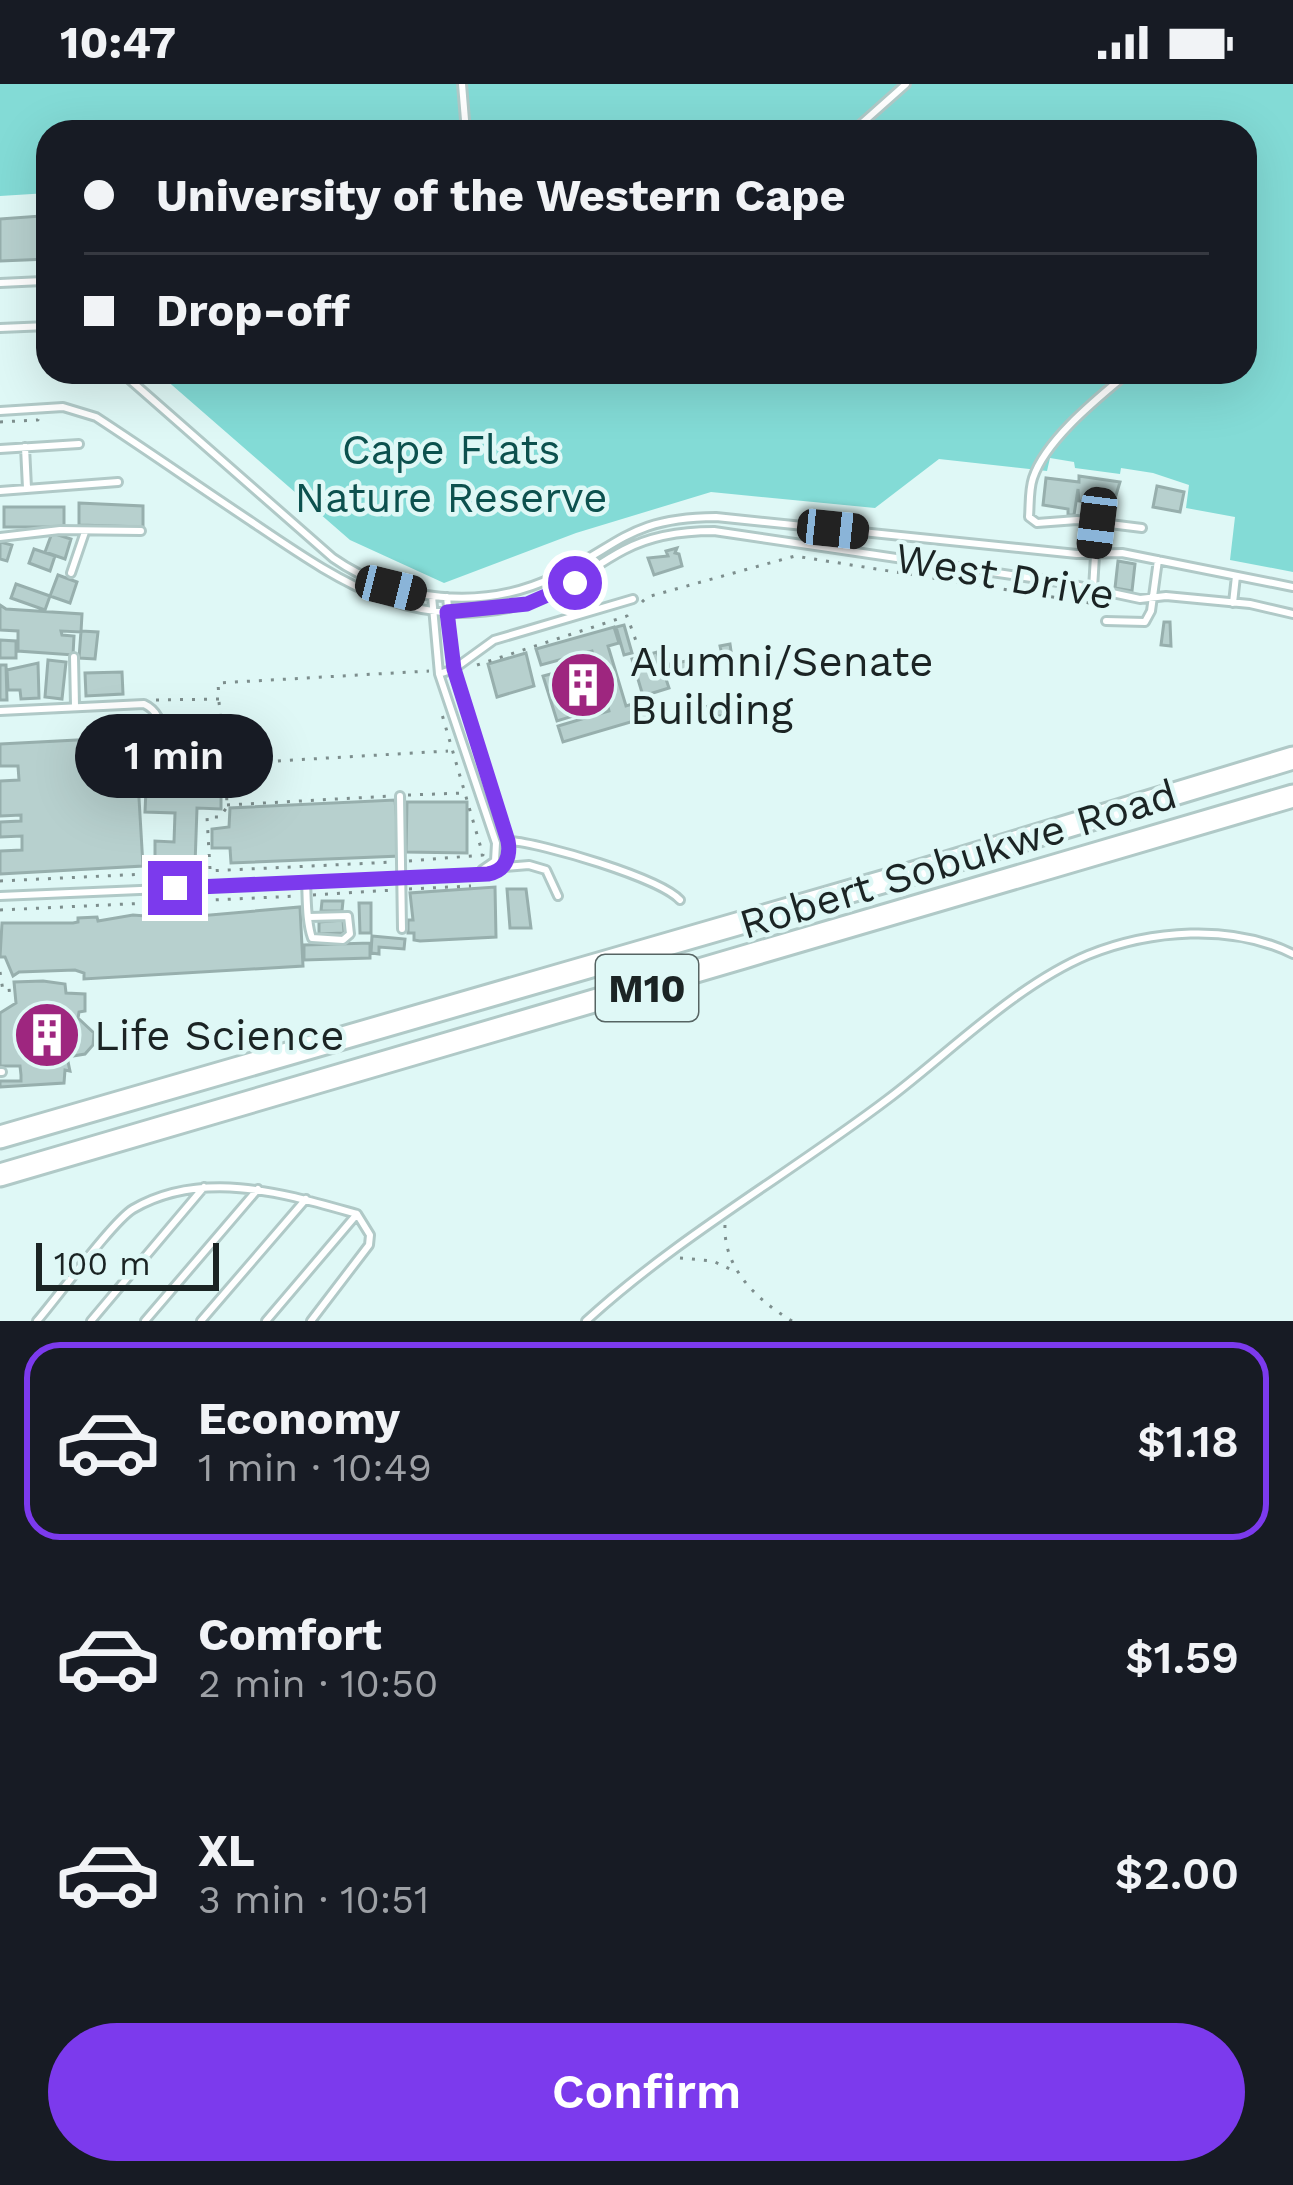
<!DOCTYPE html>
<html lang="en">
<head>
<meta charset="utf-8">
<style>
	:root { --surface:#171b24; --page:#20242c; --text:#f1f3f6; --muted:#9ea1a6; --line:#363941; --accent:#7c3aed }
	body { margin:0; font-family:"Work Sans",sans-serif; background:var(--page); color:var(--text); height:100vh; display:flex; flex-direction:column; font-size:45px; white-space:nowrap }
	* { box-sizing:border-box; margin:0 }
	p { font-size:39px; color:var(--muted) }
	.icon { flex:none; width:66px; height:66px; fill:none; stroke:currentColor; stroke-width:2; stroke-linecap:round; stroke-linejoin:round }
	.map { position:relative; height:1237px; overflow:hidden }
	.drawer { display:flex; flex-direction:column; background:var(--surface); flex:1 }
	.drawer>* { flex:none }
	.guide { position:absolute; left:36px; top:36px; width:1221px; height:264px; border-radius:36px; box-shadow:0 12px 48px #0002; display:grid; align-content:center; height:264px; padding:0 48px; background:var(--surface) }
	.scale { position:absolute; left:36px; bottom:30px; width:183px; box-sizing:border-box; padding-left:12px; border:6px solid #1b2424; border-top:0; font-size:33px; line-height:42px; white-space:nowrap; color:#1b2424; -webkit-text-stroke:9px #dff8f6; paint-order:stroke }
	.end { position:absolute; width:54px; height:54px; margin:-27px; border:15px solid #7c3aed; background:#fff; box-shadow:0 0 0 6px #fff }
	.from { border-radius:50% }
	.bubble { position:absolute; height:84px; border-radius:42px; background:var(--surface); box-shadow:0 12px 48px #0002; font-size:39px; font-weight:600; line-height:84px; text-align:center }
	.car { position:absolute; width:36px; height:72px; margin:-36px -18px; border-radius:15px; box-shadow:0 0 9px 3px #0007; background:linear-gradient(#222 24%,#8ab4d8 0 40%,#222 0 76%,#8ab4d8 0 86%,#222 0) }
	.guide b { display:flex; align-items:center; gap:42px; height:114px; font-size:45px }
	.guide b+b { border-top:3px solid var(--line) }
	.guide i { width:30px; height:30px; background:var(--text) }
	ul { padding:21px 0 0; list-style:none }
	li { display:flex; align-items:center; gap:36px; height:198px; margin:0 24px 18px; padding:0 24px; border:6px solid transparent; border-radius:36px }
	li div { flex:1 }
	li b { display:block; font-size:45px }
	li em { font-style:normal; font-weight:600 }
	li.on { border-color:var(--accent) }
	li>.icon { width:108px; height:108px; stroke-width:1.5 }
	.primary-button { display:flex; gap:24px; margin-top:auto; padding:24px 48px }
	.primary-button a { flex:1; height:138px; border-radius:72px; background:var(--accent); color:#fff; font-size:48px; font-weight:600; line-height:138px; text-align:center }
	.status { display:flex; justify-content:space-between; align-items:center; height:84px; padding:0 60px; background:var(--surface); direction:ltr }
	.status svg { height:33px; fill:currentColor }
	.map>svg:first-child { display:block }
</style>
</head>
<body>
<div class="status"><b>10:47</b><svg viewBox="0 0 49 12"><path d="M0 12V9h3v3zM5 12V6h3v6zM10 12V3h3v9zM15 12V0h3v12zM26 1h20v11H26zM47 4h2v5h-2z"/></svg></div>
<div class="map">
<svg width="1293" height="1237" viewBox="0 0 1293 1237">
	<rect width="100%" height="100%" fill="#dff8f6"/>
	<path fill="#83dbd6" d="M0 0H1293V488L1230 476 1235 433 1186 424 1189 401 1153 389 1121 384 1120 390 1075 384 1074 378 1050 374 1047 387 939 375 875 424 711 408 576 449 444 499 350 456 157 288H1245V48H48V109L0 112Z"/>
	<path fill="#b7d0ce" stroke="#97afad" stroke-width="3" d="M41 132 48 135V175L0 177V135Z
		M1079 392 1120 398 1113 421 1079 417 1078 405 1074 431H1068V425L1043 421 1046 394 1079 398Z
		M1157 402 1184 408 1180 428 1153 423Z
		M79 419 143 422V443L79 441Z
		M4 423H64V443H4Z
		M52 449 71 455 65 475 45 468Z
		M0 458 12 461 7 477 0 475Z
		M677 464 675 469 679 470 682 482 654 491 648 474 668 472 666 467Z
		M34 465 55 472 50 487 29 479Z
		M1118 477 1135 480 1132 507 1115 504Z
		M58 491 77 498 70 519 50 512Z
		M16 500 50 512 45 526 11 514Z
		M0 521 6 525 82 530 81 548 61 547 62 551 74 552 73 571 18 567V547L0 546Z
		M1164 538H1170L1171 562 1161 561Z
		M624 541 632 569 624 571 616 543Z
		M614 543 619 559 608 562 626 622 646 616 651 632 563 658 558 642 609 627 605 611 579 618 583 629 557 637 543 592 569 585 571 591 597 583 592 567 541 581 536 565Z
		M81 547 98 548 95 575 79 574Z
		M0 556 16 557V574H0Z
		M730 560 732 574 723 575 720 562Z
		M657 568 669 604 643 612 632 575Z
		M526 569 534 602 497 613 488 580Z
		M48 576 66 578 62 615 45 613Z
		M692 576 695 588 672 592 670 580Z
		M38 579 39 614 21 615 20 606H8L7 586Z
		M0 581H6L7 616H0Z
		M122 588 123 610 86 612 85 589Z
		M720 619 724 631 697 638 694 628 697 625Z
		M135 646 143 782 0 790V767L22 766V752L0 753V738L21 737V731L0 732V697L19 696 18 682H0V660L115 654V648Z
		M159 687 179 688V703H221V725L197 724 195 781 155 780V757L174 758 175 729 145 728 146 705 159 706Z
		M395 716 400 772 231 779 230 764H212V745L229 743 230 724Z
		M407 718H467V769L406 768Z
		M495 803 496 853 420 857 414 856V849H408V836H413L410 809Z
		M507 805H526L531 844H510Z
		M322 817H343L342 827H321Z
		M359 819H371V849H360Z
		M300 823 303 882 84 895V889L75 886 19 888 13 892 5 873H0L2 839H73L78 838V834L97 833 98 837 133 831 170 834 174 829 194 828 199 832Z
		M343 836 344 849 319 850V838Z
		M372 852 405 855 404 865 379 863V870L371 869Z
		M370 859V874L304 876V861Z
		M43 897 65 900 66 909 85 910V927L79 928 78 934 94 949 93 961 85 970 67 973 70 987 65 986 64 999 0 1003V997H21V991L20 982H0V929L16 919 14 898Z"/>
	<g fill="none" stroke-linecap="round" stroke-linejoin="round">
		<g stroke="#b0c9c7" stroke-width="12">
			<path id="lane" d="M462 0 466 48
				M840 48 854 46
				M852 48 906 0
				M0 199 43 197
				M0 244 48 242
				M121 288 333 474C396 518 483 527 554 493 623 459 630 434 716 433L1077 470 1122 469 1293 503
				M1129 288C1098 314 1046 355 1033 394 1029 406 1030 420 1029 433L1037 439 1077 436 1142 444
				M0 327 63 323 96 333C148 367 198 402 249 436 338 496 415 553 528 519 565 508 591 483 624 466 652 451 683 447 714 447L1065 499 1140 515 1166 512 1250 520 1293 530
				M25 363 27 404
				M0 365 79 360
				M0 407 118 398
				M0 453 60 446 141 447
				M71 489 85 448
				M1093 505 1097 438
				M432 512 439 590 496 759 495 777 482 786
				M1233 519 1236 492
				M1106 537 1145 538 1151 527 1158 476
				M74 573 75 622
				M439 590 454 585 494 556 633 515
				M0 627 144 620C168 631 159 660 176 677L234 680
				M400 712 402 845
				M510 757C542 759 660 794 680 816
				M504 783 529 781 546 786 558 812
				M306 797C307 815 306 837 312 854L343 856 350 850 348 832 309 833
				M0 812 487 791C505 787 511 773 508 757L454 585 447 513
				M0 988H2
				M37 1237C57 1214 113 1137 133 1125 204 1084 286 1110 357 1130L266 1237
				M91 1237 204 1103
				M145 1237 258 1105
				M201 1237 306 1115
				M311 1237 369 1161 370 1151 357 1130
				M586 1237C679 1152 788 1091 888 1015 949 969 1016 901 1088 871 1150 846 1231 839 1293 870"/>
		</g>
		<g stroke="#b0c9c7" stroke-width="27">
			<path id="primary" d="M0 1053 910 790 1293 674
				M0 1091 1293 712"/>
		</g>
		<path stroke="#7d8e8d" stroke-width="3" stroke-dasharray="3 9" stroke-linecap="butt" d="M0 338 38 336 39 332
			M642 518 647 513 795 472 1096 520
			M477 581 627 532 640 568
			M156 616 219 615 218 599 429 587
			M219 618 224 668
			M242 679 448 667
			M408 711 464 709
			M227 721 392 712
			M409 777 483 771 441 627
			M210 785 207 733H220L227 723 226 690
			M0 797 394 778
			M409 805 471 802
			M313 811 394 806
			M0 826 298 812
			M0 888 3 907 12 906
			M725 1141C723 1184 757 1216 792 1237
			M680 1174 713 1177 734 1187"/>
		<use href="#lane" stroke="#fff" stroke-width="6"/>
		<use href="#primary" stroke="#fff" stroke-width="21"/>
	</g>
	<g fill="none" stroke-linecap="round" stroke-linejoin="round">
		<path stroke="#7c3aed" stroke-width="15" d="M175 804 488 790C505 787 511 773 508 757L454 585 447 528 527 520 575 499"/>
	</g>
	<defs>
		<g id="building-disc" transform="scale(3.45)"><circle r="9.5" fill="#9e267f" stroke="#dff8f6"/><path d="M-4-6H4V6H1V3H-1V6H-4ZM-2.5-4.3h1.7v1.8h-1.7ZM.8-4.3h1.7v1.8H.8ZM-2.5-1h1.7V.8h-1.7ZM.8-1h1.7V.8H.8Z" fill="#fff"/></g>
	</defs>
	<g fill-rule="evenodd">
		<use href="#building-disc" x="583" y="601"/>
		<use href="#building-disc" x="47" y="951"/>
	</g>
	<g text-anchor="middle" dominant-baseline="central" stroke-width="9" stroke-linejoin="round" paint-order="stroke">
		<rect fill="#dff8f6" stroke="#566463" stroke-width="3" x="596" y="871" width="102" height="66" rx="9"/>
		<g font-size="39" font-weight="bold" fill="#1b2424">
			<text x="647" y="904">M10</text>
		</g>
		<g font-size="42" fill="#0c514e" stroke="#dff8f6">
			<text x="451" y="365">Cape Flats<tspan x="451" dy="48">Nature Reserve</tspan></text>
		</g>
		<g font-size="42" fill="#1b2424" stroke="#dff8f6">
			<text transform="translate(1005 492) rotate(10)">West Drive</text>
			<text transform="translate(958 775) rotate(-17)">Robert Sobukwe Road</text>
		</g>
		<g font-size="42" fill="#1b2424" stroke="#dff8f6" text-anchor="start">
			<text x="630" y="577">Alumni/Senate<tspan x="630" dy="48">Building</tspan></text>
			<text x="94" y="951">Life Science</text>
		</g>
	</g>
</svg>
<div class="scale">100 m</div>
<i class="end from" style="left:575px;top:499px"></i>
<i class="end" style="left:175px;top:804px"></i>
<div class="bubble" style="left:75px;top:630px;width:198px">1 min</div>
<i class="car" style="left:1097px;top:439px;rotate:187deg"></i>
<i class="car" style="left:833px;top:445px;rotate:96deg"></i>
<i class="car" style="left:391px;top:504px;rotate:104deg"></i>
<div class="guide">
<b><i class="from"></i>University of the Western Cape</b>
<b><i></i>Drop-off</b>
</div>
</div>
<section class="drawer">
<ul>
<li class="on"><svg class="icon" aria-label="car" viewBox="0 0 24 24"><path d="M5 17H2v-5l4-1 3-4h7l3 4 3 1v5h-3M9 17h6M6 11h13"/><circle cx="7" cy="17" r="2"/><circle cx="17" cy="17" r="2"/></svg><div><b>Economy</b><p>1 min · 10:49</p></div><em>$1.18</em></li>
<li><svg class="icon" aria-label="car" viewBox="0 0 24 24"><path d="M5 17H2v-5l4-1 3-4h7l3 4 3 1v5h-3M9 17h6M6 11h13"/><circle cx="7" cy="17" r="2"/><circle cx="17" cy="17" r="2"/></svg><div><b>Comfort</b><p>2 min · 10:50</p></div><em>$1.59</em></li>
<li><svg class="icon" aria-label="car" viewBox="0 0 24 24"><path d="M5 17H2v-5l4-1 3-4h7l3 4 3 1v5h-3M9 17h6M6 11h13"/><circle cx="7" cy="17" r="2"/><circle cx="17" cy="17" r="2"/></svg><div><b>XL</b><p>3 min · 10:51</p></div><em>$2.00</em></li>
</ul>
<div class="primary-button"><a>Confirm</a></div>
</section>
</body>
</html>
